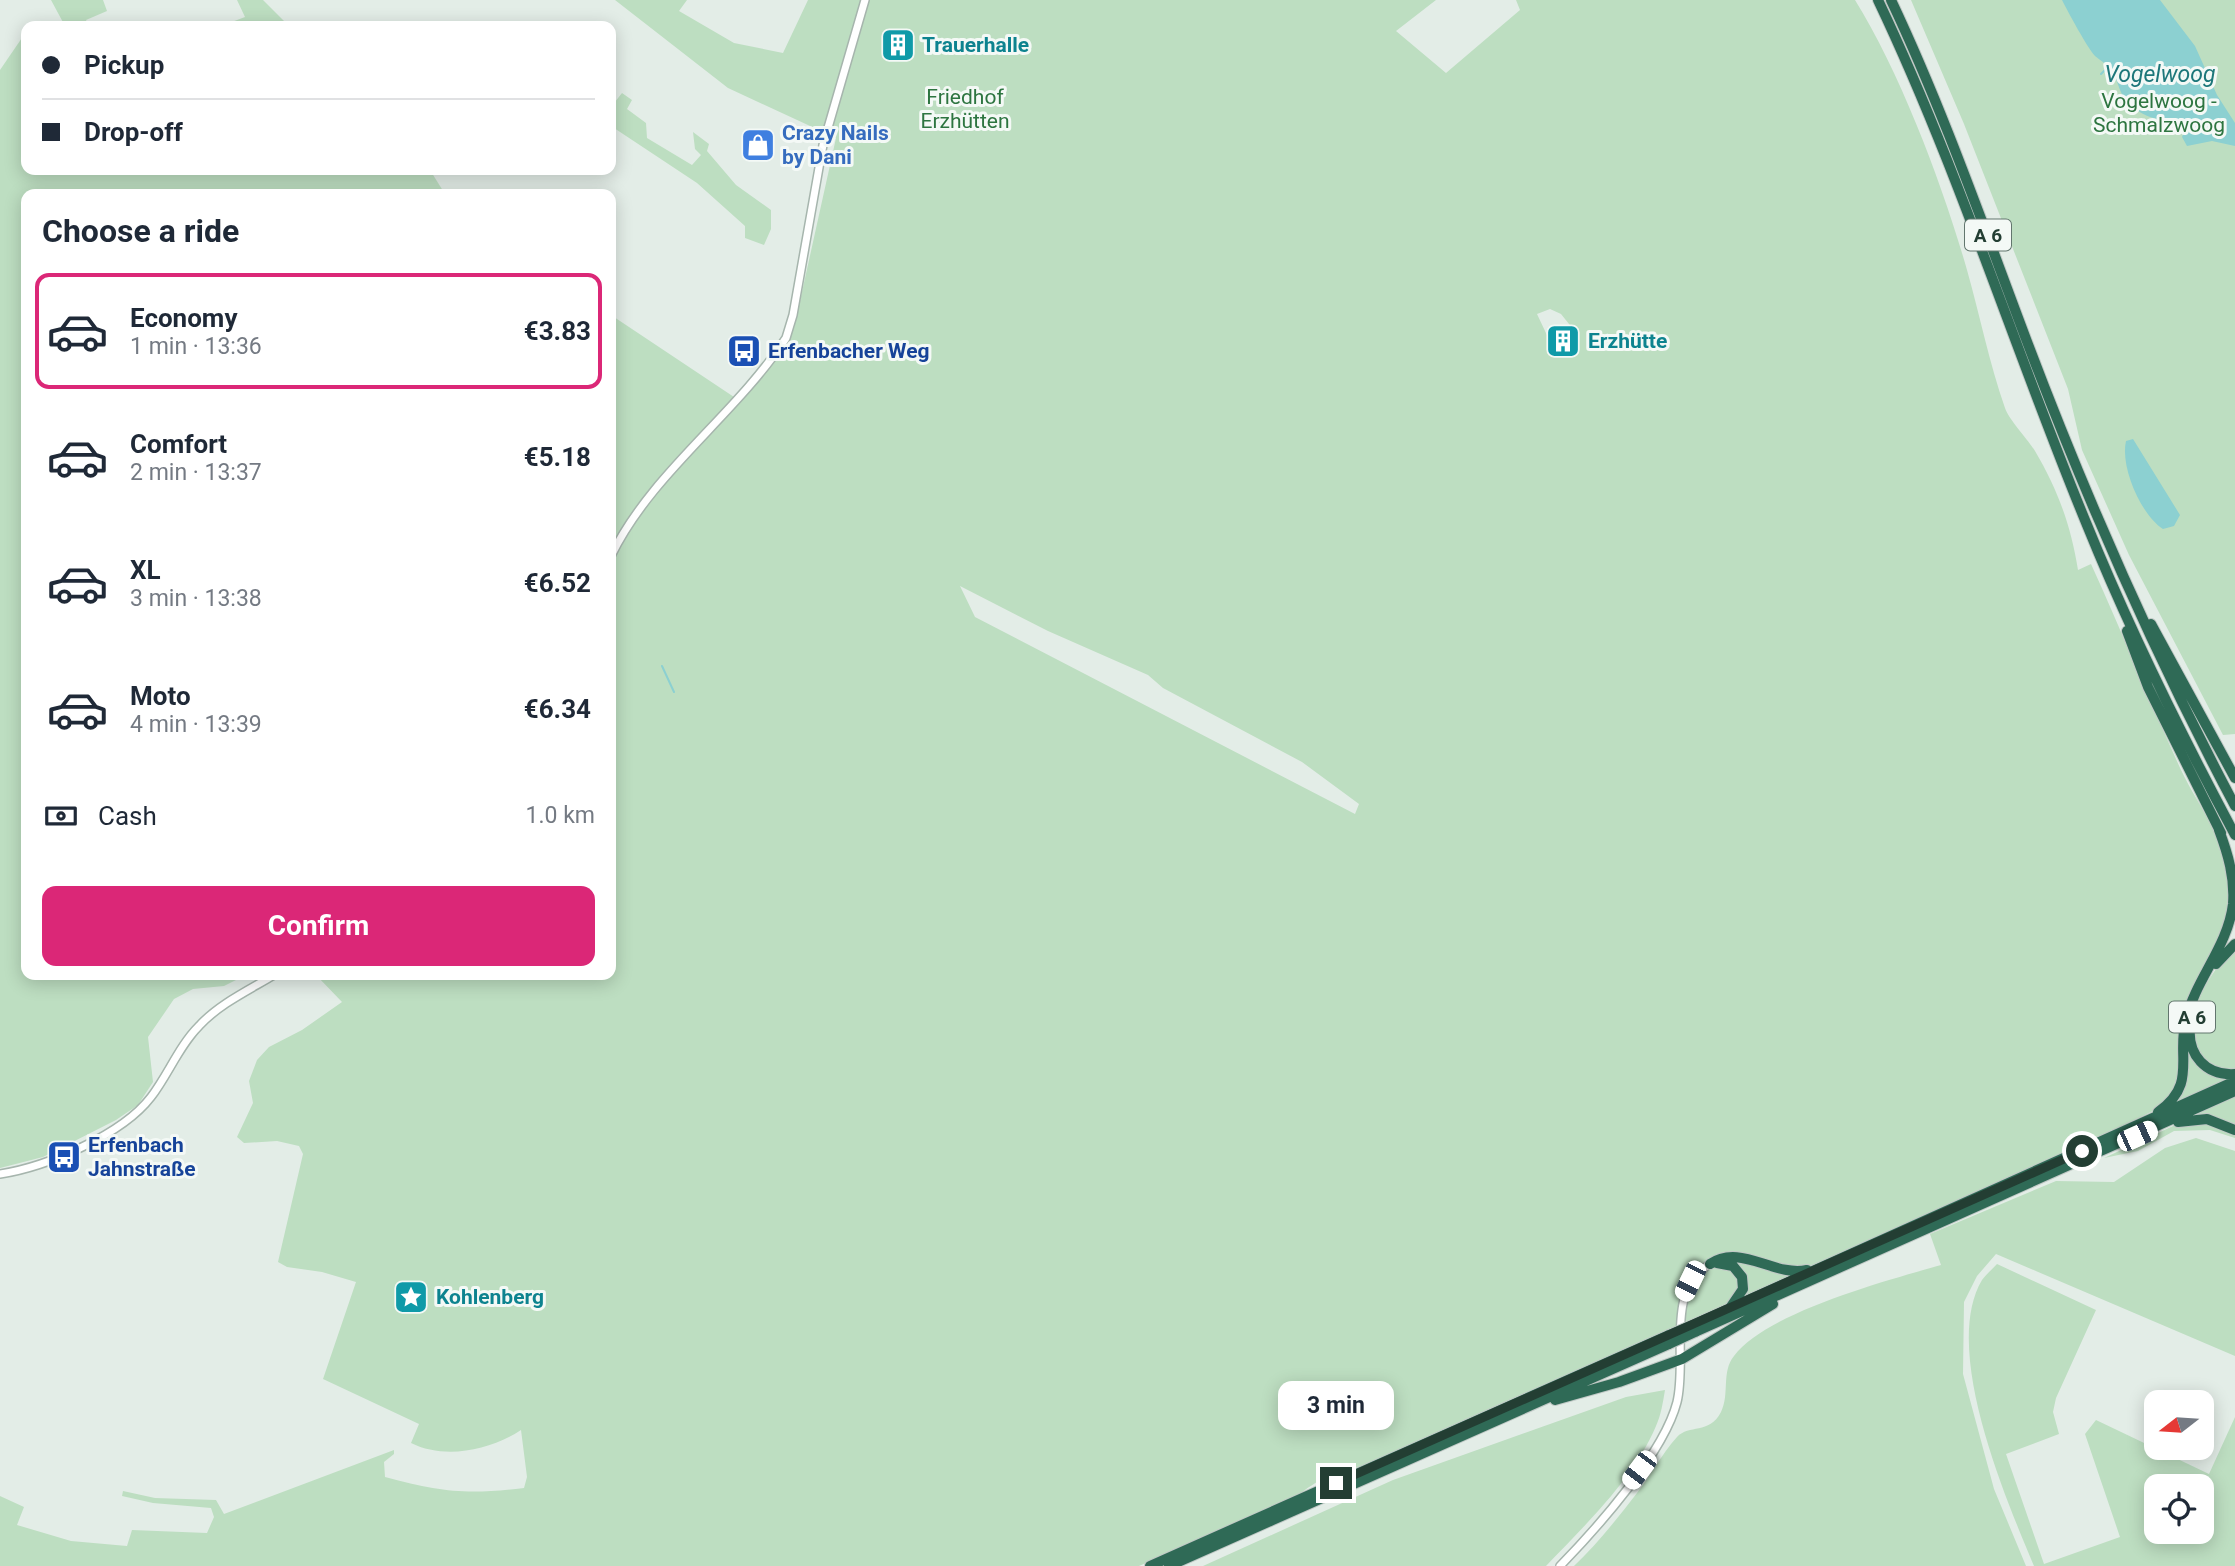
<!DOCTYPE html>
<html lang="en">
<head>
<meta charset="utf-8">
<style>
	:root { --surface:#fff; --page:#f6f6f7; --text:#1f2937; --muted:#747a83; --line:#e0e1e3; --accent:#db2777 }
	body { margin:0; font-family:Roboto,sans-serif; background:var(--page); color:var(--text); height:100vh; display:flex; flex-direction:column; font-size:26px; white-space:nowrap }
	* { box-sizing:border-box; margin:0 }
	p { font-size:23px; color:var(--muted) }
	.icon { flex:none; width:38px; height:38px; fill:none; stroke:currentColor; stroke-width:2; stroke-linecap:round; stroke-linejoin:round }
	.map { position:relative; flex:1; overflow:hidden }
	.sheet { position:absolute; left:21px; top:189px; width:595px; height:791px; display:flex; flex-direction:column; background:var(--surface); border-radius:14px; box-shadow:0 4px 18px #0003 }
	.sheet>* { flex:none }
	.guide { position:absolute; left:21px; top:21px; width:595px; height:154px; border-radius:14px; box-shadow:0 4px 18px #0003; display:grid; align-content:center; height:154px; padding:0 21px; background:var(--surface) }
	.needle { width:46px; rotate:253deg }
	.tools { position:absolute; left:2144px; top:1390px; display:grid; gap:14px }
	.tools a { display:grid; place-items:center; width:70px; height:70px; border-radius:14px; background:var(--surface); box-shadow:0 4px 18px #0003; font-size:35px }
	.end { position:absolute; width:32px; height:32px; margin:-16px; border:9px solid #233e33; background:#fff; box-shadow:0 0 0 4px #fff }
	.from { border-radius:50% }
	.bubble { position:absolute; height:49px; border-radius:14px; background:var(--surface); box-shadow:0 4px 18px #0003; font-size:23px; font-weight:700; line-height:49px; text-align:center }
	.car { position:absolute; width:21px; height:42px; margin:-21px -10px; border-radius:9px; box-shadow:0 0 5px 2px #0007; background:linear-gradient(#fff 24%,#345 0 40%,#fff 0 76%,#345 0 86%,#fff 0) }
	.guide b { display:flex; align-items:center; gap:24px; height:66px; font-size:26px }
	.guide b+b { border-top:2px solid var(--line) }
	.guide i { width:18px; height:18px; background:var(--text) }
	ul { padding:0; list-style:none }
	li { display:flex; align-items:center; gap:21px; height:116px; margin:0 14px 10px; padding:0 7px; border:4px solid transparent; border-radius:14px }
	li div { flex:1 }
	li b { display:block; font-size:26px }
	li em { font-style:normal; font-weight:700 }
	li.selected { border-color:var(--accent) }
	li>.icon { width:63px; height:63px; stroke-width:1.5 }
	h2 { padding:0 21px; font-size:32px; line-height:84px }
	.pay { display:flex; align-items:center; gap:18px; height:77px; padding:0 21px; font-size:26px }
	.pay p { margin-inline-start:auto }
	.action { display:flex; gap:14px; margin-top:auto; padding:14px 21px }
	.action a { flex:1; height:80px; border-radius:14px; background:var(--accent); color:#fff; font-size:28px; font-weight:700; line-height:80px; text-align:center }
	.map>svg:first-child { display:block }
</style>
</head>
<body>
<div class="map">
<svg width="2235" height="1566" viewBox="0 0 2235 1566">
	<rect width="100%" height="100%" fill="#e3ede7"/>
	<path fill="#bddec1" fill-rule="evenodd" d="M51 0H103L107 11 86 20 89 26H65Z
		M237 0H263L289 26H221L245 17Z
		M615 0H687L679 11 734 43 783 53 808 0H1436L1396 31 1446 73 1520 10 1516 0H1855C1901 74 1943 186 1967 270 1980 316 1989 362 2005 408 2009 420 2027 438 2035 451 2058 490 2071 526 2078 570L2091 564C2122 632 2150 702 2181 770 2200 810 2235 851 2231 897 2228 938 2198 968 2188 1006 2181 1033 2180 1063 2176 1091L2153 1111 2049 1161 1366 1466C1345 1467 1313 1481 1298 1496L1139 1566H0V1496L24 1507 17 1525 71 1541 127 1546 132 1530 207 1533 214 1517 211 1508 153 1503 122 1496 123 1491 155 1498 216 1500 224 1514 394 1450V1454L384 1462 385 1477C441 1492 466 1495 524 1488L527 1477 521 1430C491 1450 445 1460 411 1443L419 1424 323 1379 356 1282 322 1272 287 1267 278 1262 303 1154 299 1146 277 1141 244 1143 237 1137 253 1103 249 1081 257 1060 269 1047 302 1030 342 1002 316 975H611V315L740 401 773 363 794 328 836 138 728 88ZM1550 309 1561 314 1573 329 1568 342 1553 348 1537 314ZM960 586 1048 631 1148 675 1163 688 1302 762 1359 804 1355 814 975 617Z
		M1911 0H2235V734L2223 735 2129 555 2082 450 2068 389 1964 124Z
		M26 32V170H430L445 194H26V975H246L224 986 193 989 174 999 148 1037 153 1082 138 1105 116 1120 43 1157 0 1168V70Z
		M622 93 632 100 627 109 646 123 647 138 692 165 701 155 695 149 693 132 709 144 707 151 736 185 771 210V229L764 245 745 238V226L697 183 611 126V107Z
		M2235 948V1070L2221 1069 2199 1055C2178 1020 2210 971 2235 948Z
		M2188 1051 2231 1079 2174 1103 2187 1052Z
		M2235 1095V1125L2212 1117 2189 1116Z
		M2200 1120 2235 1132V1138L2210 1130 2174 1131 2138 1151 2104 1158 2173 1126Z
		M2196 1138 2235 1151V1356L1996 1254 1977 1276 1964 1302 1963 1374 1994 1489 2026 1566H1574C1597 1544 1617 1519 1637 1493 1651 1475 1661 1455 1677 1437 1689 1424 1709 1435 1721 1412 1730 1394 1721 1372 1734 1356 1767 1312 1889 1280 1941 1265L1930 1234 2056 1181 2114 1182 2165 1148Z
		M1997 1264 2096 1310 2056 1398 2053 1412 2059 1434 2006 1454 2044 1564 2120 1537 2085 1434 2096 1420 2209 1474 2235 1417V1566H2034C2006 1499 1941 1349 1982 1280 1986 1275 1992 1269 1997 1264ZM2156 1486H2202V1531H2156Z
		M1665 1390C1663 1402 1661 1415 1656 1426 1633 1480 1585 1525 1546 1566H1203L1393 1480 1626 1397Z"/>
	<path fill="#8cd0d1" d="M2062 0H2160L2195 46 2217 95 2235 123V146L2212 141 2187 146 2182 137 2185 130C2169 117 2154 123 2137 110 2117 97 2122 86 2111 71 2107 64 2101 61 2095 56 2087 47 2068 12 2062 0Z
		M2133 439 2180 515 2174 526 2163 529C2141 515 2120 467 2126 441Z"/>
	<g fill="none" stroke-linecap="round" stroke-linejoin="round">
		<path stroke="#8cd0d1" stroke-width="2" d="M2101 74 2108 67
			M662 666 674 692"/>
		<g stroke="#a6b5ad" stroke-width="10">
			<path id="minor" d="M611 556C652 472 735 416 786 338L793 315 823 145 865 0
				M0 1174C46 1167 122 1135 151 1097 168 1075 179 1046 199 1026 219 1004 249 990 274 975
				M1560 1566C1597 1528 1664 1453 1677 1402 1688 1357 1664 1291 1710 1264"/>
		</g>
		<g stroke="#c1c9c6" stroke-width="12">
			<path id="highway" d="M1878 0C1959 170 2015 351 2087 525 2130 631 2181 734 2235 835
				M1891 0C1943 110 1983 225 2026 339 2086 498 2155 655 2235 806
				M2151 624 2235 778
				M2127 631 2148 687 2221 833
				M2216 964 2235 944
				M2190 1026C2187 1055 2206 1076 2235 1074
				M2158 1112C2198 1084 2176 1057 2186 1019 2196 979 2228 946 2233 904 2235 878 2228 854 2219 830
				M2178 1122 2207 1119 2235 1130
				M1717 1263 1733 1266 1742 1277 1743 1289 1730 1308
				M1710 1264C1741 1243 1773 1277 1807 1270
				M1695 1324 2235 1081
				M1695 1332 2235 1091
				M1555 1400 1619 1382 1682 1359 1773 1304
				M1150 1566 1669 1335
				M1169 1566 1669 1344"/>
		</g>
		<use href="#minor" stroke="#fff" stroke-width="7"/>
		<use href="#highway" stroke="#2f6a56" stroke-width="10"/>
		<g stroke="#c1c9c6" stroke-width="12" stroke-linecap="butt">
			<path id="highway-bridge" d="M1669 1335 1695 1324
				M1669 1344 1695 1332"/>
		</g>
		<use href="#highway-bridge" stroke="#2f6a56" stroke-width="10"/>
	</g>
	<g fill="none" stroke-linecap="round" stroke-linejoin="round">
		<path stroke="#233e33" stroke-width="9" d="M1336 1483 2082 1151"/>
	</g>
	<defs>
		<g id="building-square" transform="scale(1.75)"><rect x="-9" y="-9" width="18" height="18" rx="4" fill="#0f9aa8" stroke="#f4f9f6"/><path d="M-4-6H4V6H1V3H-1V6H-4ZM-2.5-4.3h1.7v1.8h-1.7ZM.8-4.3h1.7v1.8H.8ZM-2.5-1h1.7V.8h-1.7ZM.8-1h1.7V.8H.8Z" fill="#fff"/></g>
		<g id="shop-square" transform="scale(1.75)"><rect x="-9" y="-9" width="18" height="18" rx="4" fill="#3f7fe0" stroke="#f4f9f6"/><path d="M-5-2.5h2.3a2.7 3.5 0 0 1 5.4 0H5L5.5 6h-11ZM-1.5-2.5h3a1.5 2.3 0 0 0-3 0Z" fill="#fff"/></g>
		<g id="bus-square" transform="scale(1.75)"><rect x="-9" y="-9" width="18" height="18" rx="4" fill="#1a4fb4" stroke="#f4f9f6"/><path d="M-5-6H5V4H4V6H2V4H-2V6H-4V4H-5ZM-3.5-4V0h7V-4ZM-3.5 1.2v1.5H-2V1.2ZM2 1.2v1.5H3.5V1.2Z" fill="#fff"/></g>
		<g id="sight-square" transform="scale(1.75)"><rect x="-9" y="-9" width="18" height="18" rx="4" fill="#0f9aa8" stroke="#f4f9f6"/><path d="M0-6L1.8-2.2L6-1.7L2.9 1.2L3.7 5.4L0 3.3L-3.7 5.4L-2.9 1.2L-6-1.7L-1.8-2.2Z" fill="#fff"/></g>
	</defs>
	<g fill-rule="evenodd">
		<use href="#building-square" x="898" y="45"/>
		<use href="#shop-square" x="758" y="145"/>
		<use href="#building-square" x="1563" y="341"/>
		<use href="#bus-square" x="744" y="351"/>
		<use href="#bus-square" x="64" y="1157"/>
		<use href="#sight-square" x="411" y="1297"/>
	</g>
	<g text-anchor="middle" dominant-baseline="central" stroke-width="6" stroke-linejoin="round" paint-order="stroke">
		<g fill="#f4f9f6" stroke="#62766e" stroke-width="2">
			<rect x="1965" y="219.5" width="46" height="31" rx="5"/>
			<rect x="2169" y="1001.5" width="46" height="31" rx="5"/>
		</g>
		<g font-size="19" font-weight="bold" fill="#233e33">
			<text x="1988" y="235">A 6</text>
			<text x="2192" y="1017">A 6</text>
		</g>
		<g font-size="21" font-weight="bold" fill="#0d838f" stroke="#f4f9f6" text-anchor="start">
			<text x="922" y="45">Trauerhalle</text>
			<text x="1588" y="341">Erzhütte</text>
			<text x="436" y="1297">Kohlenberg</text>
		</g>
		<g font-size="21" fill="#2d7540" stroke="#f4f9f6">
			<text x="965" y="97">Friedhof<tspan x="965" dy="24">Erzhütten</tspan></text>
			<text x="2159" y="101">Vogelwoog -<tspan x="2159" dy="24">Schmalzwoog</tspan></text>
		</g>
		<g font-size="21" font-weight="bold" fill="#366cbe" stroke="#f4f9f6" text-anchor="start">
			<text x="782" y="133">Crazy Nails<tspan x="782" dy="24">by Dani</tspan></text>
		</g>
		<g font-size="21" font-weight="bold" fill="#164399" stroke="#f4f9f6" text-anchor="start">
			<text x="768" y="351">Erfenbacher Weg</text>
			<text x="88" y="1145">Erfenbach<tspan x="88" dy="24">Jahnstraße</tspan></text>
		</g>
		<g font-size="23" font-style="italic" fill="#1d777a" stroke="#f4f9f6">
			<text x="2160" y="74">Vogelwoog</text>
		</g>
	</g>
</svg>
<div class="tools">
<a><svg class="needle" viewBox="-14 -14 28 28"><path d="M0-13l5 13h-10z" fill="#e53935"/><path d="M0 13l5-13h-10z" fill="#747a83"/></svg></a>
<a><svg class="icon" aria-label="locate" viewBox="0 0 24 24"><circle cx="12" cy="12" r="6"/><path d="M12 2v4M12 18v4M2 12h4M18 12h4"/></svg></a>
</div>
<i class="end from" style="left:2082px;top:1151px"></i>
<i class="end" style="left:1336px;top:1483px"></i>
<div class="bubble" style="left:1278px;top:1381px;width:116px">3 min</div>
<i class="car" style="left:2137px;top:1136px;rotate:66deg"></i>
<i class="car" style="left:1690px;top:1281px;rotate:206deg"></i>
<i class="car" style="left:1639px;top:1470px;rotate:217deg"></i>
<div class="guide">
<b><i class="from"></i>Pickup</b>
<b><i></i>Drop-off</b>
</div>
<section class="sheet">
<h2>Choose a ride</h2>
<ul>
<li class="selected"><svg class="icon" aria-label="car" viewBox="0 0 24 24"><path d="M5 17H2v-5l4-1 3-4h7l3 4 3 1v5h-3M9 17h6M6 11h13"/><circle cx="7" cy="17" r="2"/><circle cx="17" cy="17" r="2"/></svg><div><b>Economy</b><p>1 min · 13:36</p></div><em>€3.83</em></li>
<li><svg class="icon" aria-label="car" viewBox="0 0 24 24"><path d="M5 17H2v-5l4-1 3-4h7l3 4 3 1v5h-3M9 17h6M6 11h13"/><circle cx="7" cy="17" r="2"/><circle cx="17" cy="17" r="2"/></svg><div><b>Comfort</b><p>2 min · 13:37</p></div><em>€5.18</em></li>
<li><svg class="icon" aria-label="car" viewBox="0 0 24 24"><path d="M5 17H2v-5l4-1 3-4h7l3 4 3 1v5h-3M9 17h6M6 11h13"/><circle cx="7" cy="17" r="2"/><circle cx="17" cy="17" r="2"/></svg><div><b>XL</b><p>3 min · 13:38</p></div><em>€6.52</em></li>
<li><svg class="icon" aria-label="car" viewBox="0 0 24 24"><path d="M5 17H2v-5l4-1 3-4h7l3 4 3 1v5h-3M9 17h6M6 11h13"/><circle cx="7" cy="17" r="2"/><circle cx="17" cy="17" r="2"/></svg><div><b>Moto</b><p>4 min · 13:39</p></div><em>€6.34</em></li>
</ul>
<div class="pay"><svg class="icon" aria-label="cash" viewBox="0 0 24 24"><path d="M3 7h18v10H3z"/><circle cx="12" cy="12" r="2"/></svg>Cash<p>1.0 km</p></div>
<div class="action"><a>Confirm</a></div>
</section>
</div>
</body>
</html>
